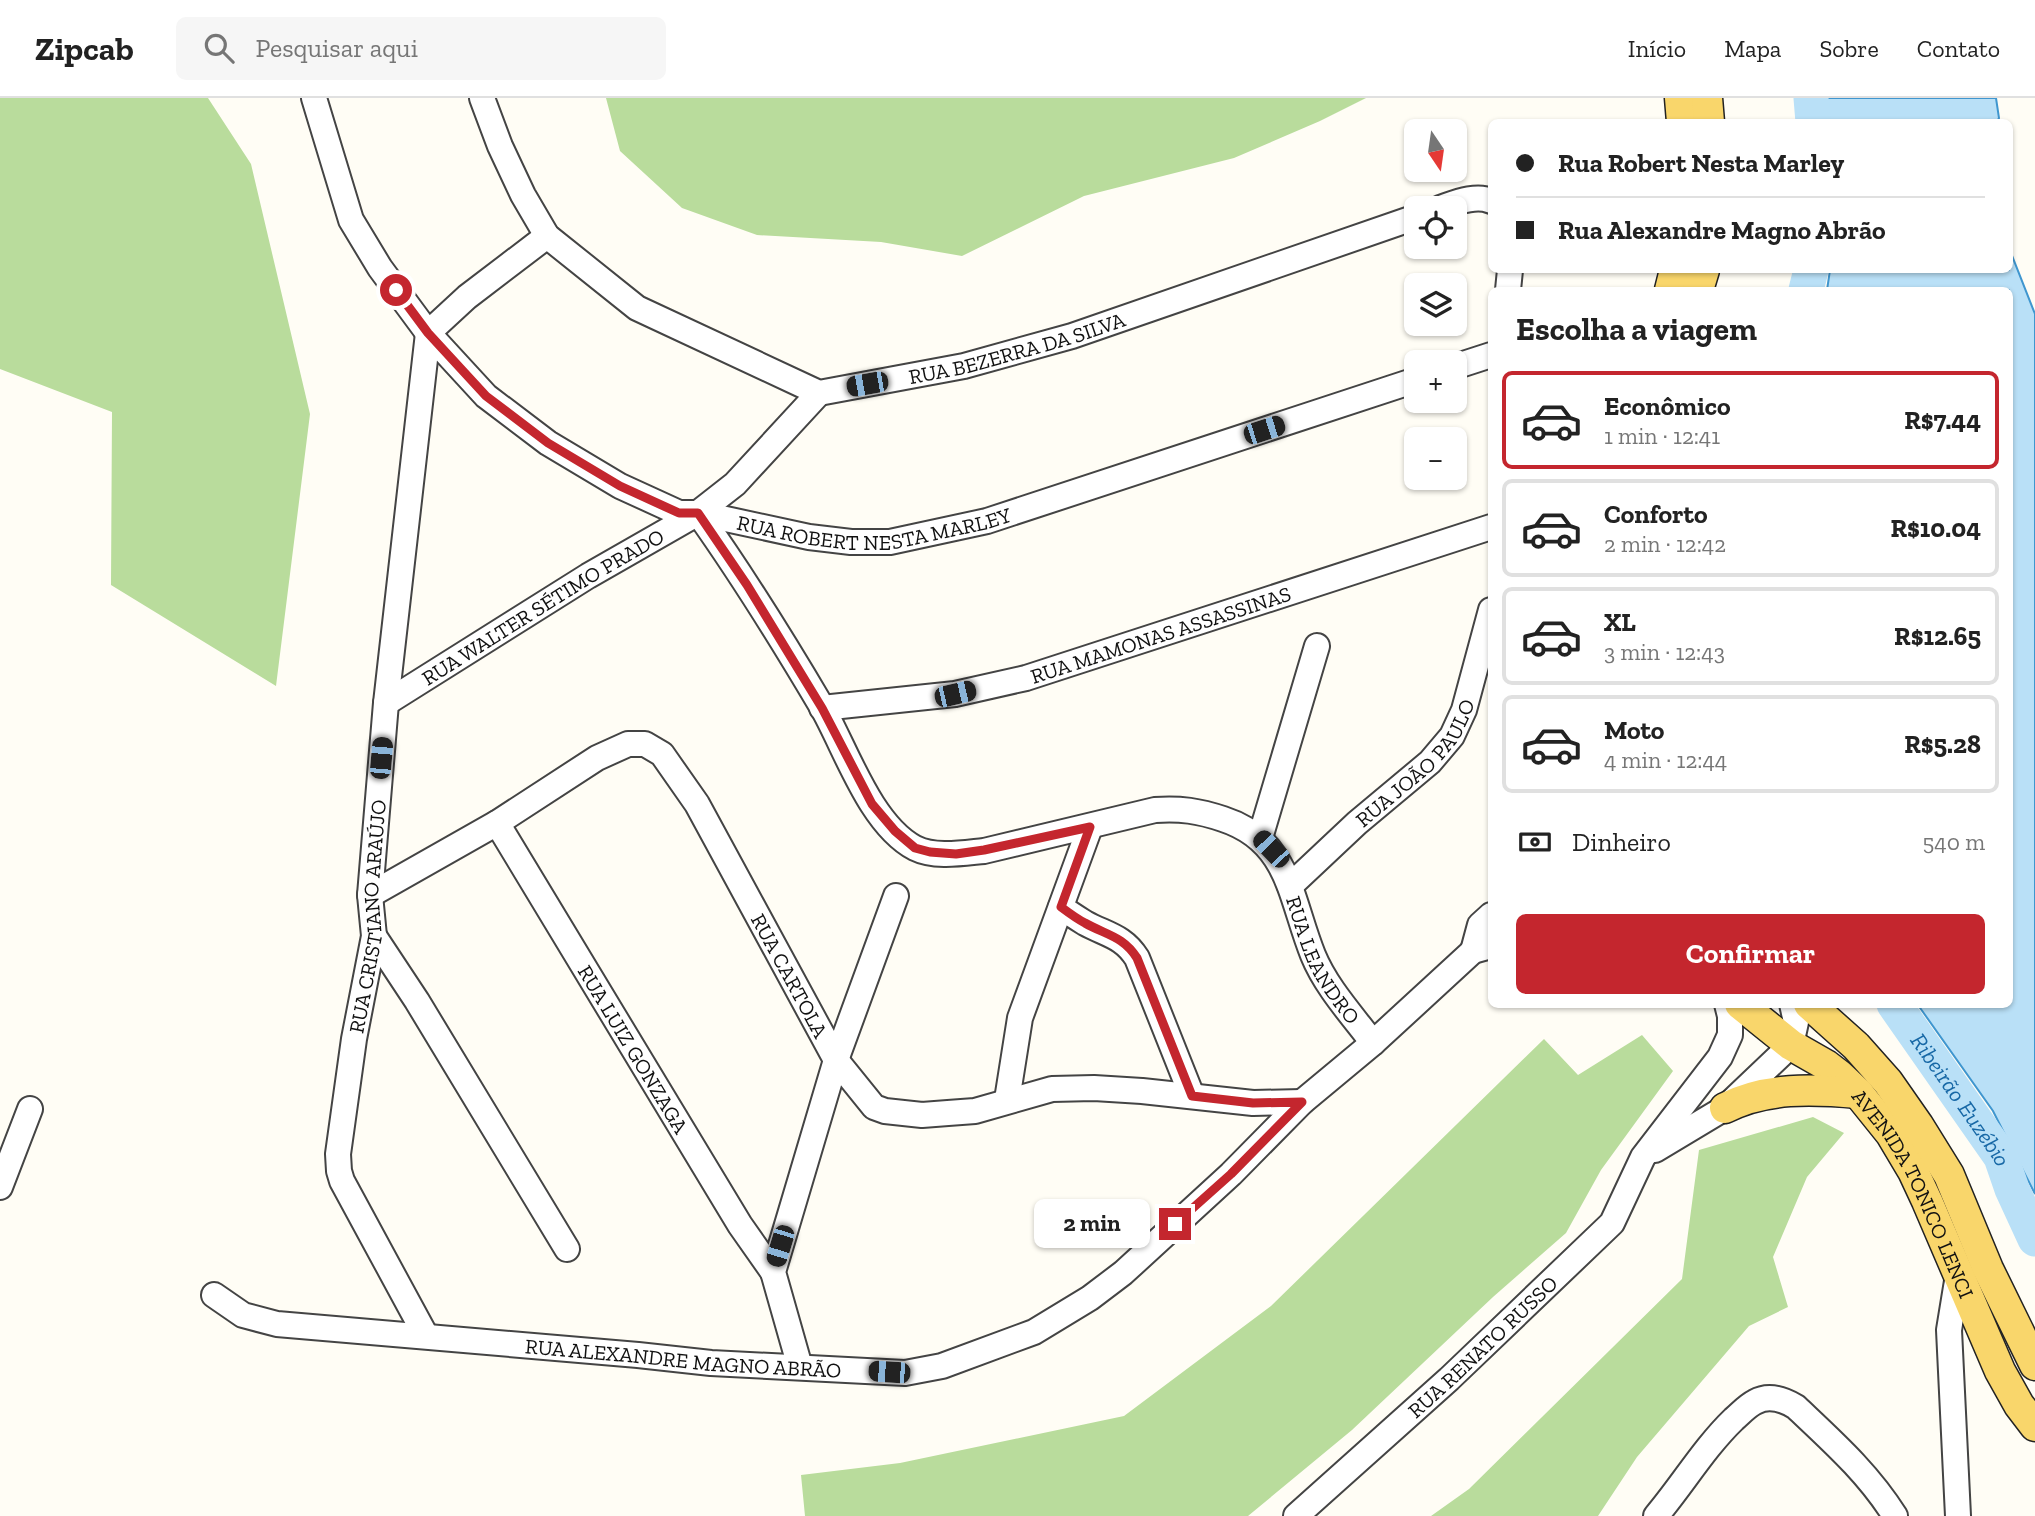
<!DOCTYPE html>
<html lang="pt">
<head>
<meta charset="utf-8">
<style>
	:root { --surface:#fff; --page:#f6f6f6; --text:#222; --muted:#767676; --line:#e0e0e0; --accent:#c4262e }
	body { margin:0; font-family:"Zilla Slab",serif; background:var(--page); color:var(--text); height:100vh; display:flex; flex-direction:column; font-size:26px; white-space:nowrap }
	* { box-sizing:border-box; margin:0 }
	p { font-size:23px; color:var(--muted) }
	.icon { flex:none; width:38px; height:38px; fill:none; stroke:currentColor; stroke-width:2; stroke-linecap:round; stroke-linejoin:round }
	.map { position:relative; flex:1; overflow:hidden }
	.details { position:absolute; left:1488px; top:189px; width:525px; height:721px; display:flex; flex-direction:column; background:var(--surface); border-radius:10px; box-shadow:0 2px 5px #0004 }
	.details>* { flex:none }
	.top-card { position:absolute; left:1488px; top:21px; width:525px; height:154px; border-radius:10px; box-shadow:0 2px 5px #0004; display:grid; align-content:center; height:154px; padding:0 28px; background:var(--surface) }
	.needle { width:46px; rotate:167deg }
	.fabs { position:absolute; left:1404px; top:21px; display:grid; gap:14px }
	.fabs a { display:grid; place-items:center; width:63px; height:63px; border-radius:10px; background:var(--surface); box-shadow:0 2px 5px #0004; font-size:35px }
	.end { position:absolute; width:32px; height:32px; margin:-16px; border:9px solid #c4262e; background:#fff; box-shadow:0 0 0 4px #fff }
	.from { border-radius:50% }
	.bubble { position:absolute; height:49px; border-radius:10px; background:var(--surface); box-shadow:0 2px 5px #0004; font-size:23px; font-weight:700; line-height:49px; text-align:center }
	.car { position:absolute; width:21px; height:42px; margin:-21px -10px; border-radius:9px; box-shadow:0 0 5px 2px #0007; background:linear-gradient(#222 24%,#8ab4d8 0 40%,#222 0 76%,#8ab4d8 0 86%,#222 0) }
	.top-card b { display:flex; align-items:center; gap:24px; height:66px; font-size:26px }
	.top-card b+b { border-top:2px solid var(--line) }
	.top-card i { width:18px; height:18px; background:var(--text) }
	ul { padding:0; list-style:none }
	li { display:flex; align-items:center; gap:21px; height:98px; margin:0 14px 10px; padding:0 14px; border:4px solid var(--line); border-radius:10px }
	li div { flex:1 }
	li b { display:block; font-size:26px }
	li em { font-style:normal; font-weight:700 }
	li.active { border-color:var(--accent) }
	li>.icon { width:63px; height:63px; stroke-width:1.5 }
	h2 { padding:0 28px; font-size:32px; line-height:84px }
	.pay { display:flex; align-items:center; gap:18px; height:77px; padding:0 28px; font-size:26px }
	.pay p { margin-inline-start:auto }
	.primary-button { display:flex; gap:14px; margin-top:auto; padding:14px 28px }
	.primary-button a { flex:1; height:80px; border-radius:10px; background:var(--accent); color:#fff; font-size:28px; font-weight:700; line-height:80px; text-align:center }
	header { display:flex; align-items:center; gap:42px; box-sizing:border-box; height:98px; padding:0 35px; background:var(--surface); border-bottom:2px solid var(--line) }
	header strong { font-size:33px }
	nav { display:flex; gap:38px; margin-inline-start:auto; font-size:24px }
	.search { width:490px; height:63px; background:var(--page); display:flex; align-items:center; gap:18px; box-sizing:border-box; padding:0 24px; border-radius:10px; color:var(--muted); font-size:26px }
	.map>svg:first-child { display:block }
</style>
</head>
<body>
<header>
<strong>Zipcab</strong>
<div class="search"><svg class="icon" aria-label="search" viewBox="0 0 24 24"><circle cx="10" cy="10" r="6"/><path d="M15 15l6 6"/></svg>Pesquisar aqui</div>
<nav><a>Início</a><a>Mapa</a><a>Sobre</a><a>Contato</a></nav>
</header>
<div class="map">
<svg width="2035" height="1418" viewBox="0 0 2035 1418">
	<rect width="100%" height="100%" fill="#fffdf5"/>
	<path fill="#b9dc9c" d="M0 0H208L251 66 310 316 276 588 111 487 112 314 0 271Z
		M606 0H1366L1320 23 1234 60 1084 98 962 158 881 144 757 137 682 110 620 53Z
		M1642 937 1673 973 1601 1072 1566 1135 1493 1199 1352 1332 1248 1418H805L801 1377 900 1365 1124 1318 1271 1208 1544 941 1578 977Z
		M1813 1019 1844 1035 1807 1079 1773 1159 1788 1209 1749 1228 1637 1359 1598 1418H1431L1469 1391 1682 1181 1699 1052Z"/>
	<path fill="#b9e0f7" stroke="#3f96cf" stroke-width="2" d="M1826 0H1996L1999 20 1997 24H1827Z
		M2009 150 2035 216V1096L1993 1013 1918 907 2009 906V192H1827L1830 172H2009Z"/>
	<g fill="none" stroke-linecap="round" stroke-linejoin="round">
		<g stroke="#b9e0f7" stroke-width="35">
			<path d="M1811 0 1813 24"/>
			<path d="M1806 192 1811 172"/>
			<path id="s1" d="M1894 906 2001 1059 2012 1091 2035 1141"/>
		</g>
		<g stroke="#444" stroke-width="28">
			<g id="minor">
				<path id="s2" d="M314 0 351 122 380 170 428 235 486 298 548 345 620 388 679 415H698L809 439 851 444H890L987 423 1416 282"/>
				<path id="s3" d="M482 0 500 48 523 97 547 138 637 210 819 295 964 268 1072 238 1416 119"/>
				<path d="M1440 110C1455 105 1476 96 1491 103"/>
				<path d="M1508 192 1510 172"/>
				<path d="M1454 269 1491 257"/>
				<path id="s4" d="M698 415C742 477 783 543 822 609 846 651 870 726 915 750 935 760 963 755 984 753L1155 712C1180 710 1199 713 1223 721 1290 743 1290 800 1313 857 1326 889 1352 917 1373 945"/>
				<path id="s5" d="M386 605 588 478 698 415 735 386 819 295"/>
				<path id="s6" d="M822 610 955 596 1026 580 1491 429"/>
				<path id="s7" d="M497 725 740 1127 773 1174"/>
				<path d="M1260 740 1317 548"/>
				<path id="s8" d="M1290 788 1357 725 1430 664 1452 638 1464 612 1491 512"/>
				<path id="s9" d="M370 797 497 725 597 660 628 646H645L662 656 697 706 836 962 874 1009 885 1013 922 1017 948 1015 975 1013 1052 991 1094 990 1142 993 1253 1005 1302 1004"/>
				<path d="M1061 809C1069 815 1077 820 1085 825 1107 837 1123 838 1137 860L1192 998"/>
				<path d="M374 838 417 903 567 1151"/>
				<path d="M1473 853 1480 827 1491 817"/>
				<path d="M1007 1002 1020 920 1090 729"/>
				<path d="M1655 1052 1725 1010 1791 947 1796 924 1792 906"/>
				<path d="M0 1089 30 1011"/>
				<path d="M1958 1177 1949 1232 1958 1418"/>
				<path id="s10" d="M214 1197 243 1217 277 1226 638 1257 711 1265 905 1275 942 1268 1034 1234 1090 1200 1123 1175 1231 1076 1302 1004 1373 945 1473 853 1491 848"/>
				<path id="s11" d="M426 1238 342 1083 339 1073 338 1056 354 941 374 838 370 797 386 605 428 235 467 199 547 138"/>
				<path d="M800 1269 773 1174 836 962 896 798"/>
				<path id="s12" d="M1296 1418 1449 1281 1612 1125 1643 1059 1720 959 1730 937V918L1727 906"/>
				<path d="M1656 1418C1683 1386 1704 1350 1734 1321 1741 1315 1747 1308 1755 1304 1769 1296 1783 1301 1796 1309 1833 1344 1868 1375 1895 1418"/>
			</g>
		</g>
		<g stroke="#222" stroke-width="33">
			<g id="major">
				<path d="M1680 0 1682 24"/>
				<path d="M1707 0 1709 24"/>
				<path d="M1670 192 1675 172"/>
				<path d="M1698 192 1704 172"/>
				<path id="s13" d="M1740 906 1791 947 1826 967 1839 977 1858 995 1891 1036 1913 1073 1927 1103 2000 1273 2019 1307 2035 1328"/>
				<path d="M1809 906 1856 948 1888 984 1918 1027 1949 1077 1988 1171 2035 1267"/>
				<path d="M1725 1010C1765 989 1813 991 1858 995"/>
			</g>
		</g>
		<use href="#minor" stroke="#fff" stroke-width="24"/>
		<use href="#major" stroke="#f9d66b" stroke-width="30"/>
	</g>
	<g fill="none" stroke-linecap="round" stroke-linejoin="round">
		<path stroke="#c4262e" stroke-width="9" d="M396 192 428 235 486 298 548 345 620 388 679 415H698L747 487 822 610 872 706 895 733 915 750 930 754 956 756 984 752 1090 729 1061 809C1069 815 1077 821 1085 825 1106 837 1123 838 1137 860L1192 998 1253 1005 1302 1004 1231 1076 1175 1126"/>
	</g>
	<g text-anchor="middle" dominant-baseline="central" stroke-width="7" stroke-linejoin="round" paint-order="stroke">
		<g font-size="21" fill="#111" stroke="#fff">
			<text stroke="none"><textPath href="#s3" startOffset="672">RUA BEZERRA DA SILVA</textPath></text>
			<text stroke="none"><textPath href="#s2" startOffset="775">RUA ROBERT NESTA MARLEY</textPath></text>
			<text stroke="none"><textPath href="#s5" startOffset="184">RUA WALTER SÉTIMO PRADO</textPath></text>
			<text stroke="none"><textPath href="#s6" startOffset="348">RUA MAMONAS ASSASSINAS</textPath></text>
			<text stroke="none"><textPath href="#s8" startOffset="177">RUA JOÃO PAULO</textPath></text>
			<text stroke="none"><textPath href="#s11" startOffset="444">RUA CRISTIANO ARAÚJO</textPath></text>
			<text stroke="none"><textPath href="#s4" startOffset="896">RUA LEANDRO</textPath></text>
			<text stroke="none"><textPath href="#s9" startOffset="592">RUA CARTOLA</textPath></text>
			<text stroke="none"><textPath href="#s7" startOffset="264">RUA LUIZ GONZAGA</textPath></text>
			<text stroke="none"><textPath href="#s13" startOffset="264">AVENIDA TONICO LENCI</textPath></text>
			<text stroke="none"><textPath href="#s12" startOffset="252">RUA RENATO RUSSO</textPath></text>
			<text stroke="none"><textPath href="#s10" startOffset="478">RUA ALEXANDRE MAGNO ABRÃO</textPath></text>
		</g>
		<g font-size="23" font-style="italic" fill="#1768a6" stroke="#fff">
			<text stroke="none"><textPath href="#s1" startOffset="117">Ribeirão Euzébio</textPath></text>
		</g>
	</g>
</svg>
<div class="fabs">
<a><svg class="needle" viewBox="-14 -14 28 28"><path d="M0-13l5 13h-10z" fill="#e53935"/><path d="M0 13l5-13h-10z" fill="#767676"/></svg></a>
<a><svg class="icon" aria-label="locate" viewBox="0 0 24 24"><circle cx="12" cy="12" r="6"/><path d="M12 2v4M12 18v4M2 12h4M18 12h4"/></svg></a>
<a><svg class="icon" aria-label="layers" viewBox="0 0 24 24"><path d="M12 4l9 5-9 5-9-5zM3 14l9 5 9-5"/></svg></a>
<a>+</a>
<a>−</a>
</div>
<i class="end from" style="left:396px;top:192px"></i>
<i class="end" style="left:1175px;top:1126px"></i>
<div class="bubble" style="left:1034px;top:1101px;width:116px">2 min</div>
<i class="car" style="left:867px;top:286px;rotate:260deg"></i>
<i class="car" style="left:1264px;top:332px;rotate:72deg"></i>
<i class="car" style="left:955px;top:596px;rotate:77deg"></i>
<i class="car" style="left:381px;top:660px;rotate:5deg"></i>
<i class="car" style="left:1271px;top:751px;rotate:316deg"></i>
<i class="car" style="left:780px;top:1148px;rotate:197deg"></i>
<i class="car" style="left:889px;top:1274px;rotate:274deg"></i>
<div class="top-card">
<b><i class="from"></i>Rua Robert Nesta Marley</b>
<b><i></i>Rua Alexandre Magno Abrão</b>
</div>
<section class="details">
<h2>Escolha a viagem</h2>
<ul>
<li class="active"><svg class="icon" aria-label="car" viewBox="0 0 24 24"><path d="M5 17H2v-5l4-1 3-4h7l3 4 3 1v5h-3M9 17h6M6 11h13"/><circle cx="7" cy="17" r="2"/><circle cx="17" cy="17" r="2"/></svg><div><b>Econômico</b><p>1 min · 12:41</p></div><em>R$7.44</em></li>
<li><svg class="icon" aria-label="car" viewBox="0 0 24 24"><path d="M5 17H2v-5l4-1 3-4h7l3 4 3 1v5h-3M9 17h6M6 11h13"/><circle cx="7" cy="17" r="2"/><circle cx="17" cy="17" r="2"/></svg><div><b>Conforto</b><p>2 min · 12:42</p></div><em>R$10.04</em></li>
<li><svg class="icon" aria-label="car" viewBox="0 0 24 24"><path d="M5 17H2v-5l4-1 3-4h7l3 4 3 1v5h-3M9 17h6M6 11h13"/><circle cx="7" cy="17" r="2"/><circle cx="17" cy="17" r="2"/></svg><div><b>XL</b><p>3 min · 12:43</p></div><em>R$12.65</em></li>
<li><svg class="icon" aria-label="car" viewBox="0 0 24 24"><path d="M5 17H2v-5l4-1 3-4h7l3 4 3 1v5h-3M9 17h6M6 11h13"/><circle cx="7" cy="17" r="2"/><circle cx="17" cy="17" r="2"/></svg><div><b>Moto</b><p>4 min · 12:44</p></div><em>R$5.28</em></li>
</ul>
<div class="pay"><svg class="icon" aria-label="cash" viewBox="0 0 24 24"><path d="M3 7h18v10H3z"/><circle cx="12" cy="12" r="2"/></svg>Dinheiro<p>540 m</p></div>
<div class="primary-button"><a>Confirmar</a></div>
</section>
</div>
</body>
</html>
